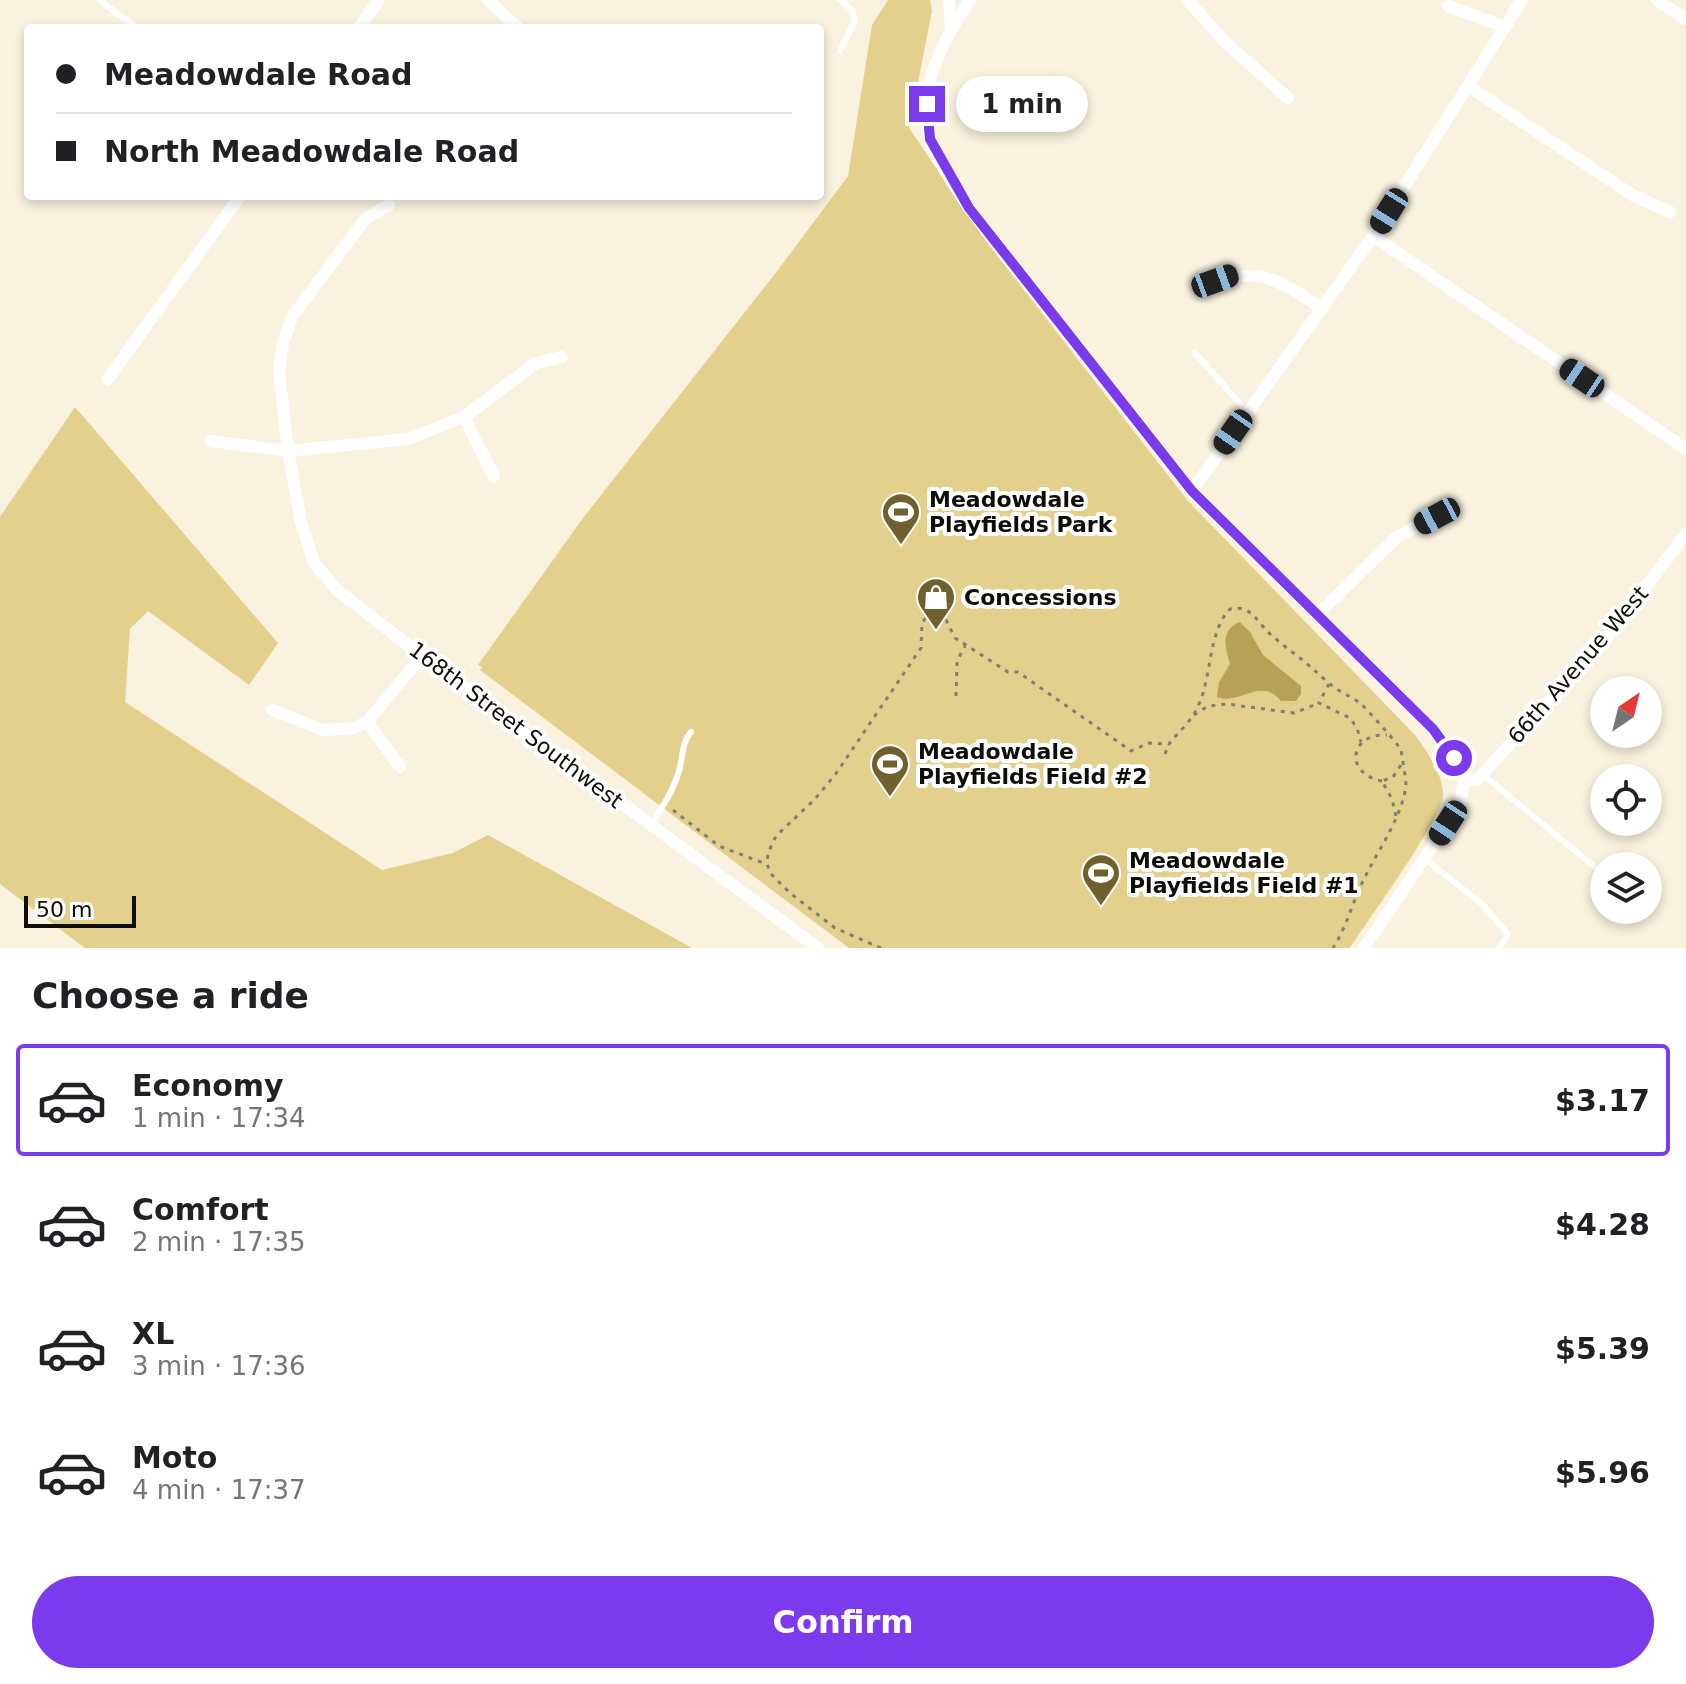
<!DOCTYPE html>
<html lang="en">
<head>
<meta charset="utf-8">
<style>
	:root { --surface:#fff; --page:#f6f6f6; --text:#202124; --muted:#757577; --line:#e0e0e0; --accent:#7c3aed }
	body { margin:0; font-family:"DejaVu Sans",sans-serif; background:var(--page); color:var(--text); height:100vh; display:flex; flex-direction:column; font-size:30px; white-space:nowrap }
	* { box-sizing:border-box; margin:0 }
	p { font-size:26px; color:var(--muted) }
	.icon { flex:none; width:44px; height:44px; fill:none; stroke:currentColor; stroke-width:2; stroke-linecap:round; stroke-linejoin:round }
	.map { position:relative; height:948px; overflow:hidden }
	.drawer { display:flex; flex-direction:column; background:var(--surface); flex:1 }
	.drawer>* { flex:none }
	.guide { position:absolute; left:24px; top:24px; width:800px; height:176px; border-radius:8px; box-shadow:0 4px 12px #0003; display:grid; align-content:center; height:176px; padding:0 32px; background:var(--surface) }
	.needle { width:52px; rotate:35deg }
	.fabs { position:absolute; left:1590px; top:676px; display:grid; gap:16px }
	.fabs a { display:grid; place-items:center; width:72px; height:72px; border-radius:50%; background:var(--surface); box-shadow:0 4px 12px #0003; font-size:40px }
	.scale { position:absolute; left:24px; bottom:20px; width:112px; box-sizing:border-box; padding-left:8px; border:4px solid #0f0d07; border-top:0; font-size:22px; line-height:28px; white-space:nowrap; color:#0f0d07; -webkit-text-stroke:6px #fff; paint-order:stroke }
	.end { position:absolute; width:36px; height:36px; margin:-18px; border:10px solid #7c3aed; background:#fff; box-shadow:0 0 0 4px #fff }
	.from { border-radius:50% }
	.bubble { position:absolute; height:56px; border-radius:28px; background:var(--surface); box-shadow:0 4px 12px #0003; font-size:26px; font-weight:700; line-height:56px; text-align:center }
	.car { position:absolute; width:24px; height:48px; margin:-24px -12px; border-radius:10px; box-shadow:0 0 6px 2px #0007; background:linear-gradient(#222 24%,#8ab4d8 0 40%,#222 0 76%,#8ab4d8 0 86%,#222 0) }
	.guide b { display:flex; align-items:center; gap:28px; height:76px; font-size:30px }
	.guide b+b { border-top:2px solid var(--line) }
	.guide i { width:20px; height:20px; background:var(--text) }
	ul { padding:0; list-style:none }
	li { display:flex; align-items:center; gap:24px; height:112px; margin:0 16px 12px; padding:0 16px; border:4px solid transparent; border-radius:8px }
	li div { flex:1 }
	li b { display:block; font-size:30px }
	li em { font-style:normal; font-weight:700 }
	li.on { border-color:var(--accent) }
	li>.icon { width:72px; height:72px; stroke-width:1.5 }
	h2 { padding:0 32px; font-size:36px; line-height:96px }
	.cta { display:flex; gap:16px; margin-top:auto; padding:16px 32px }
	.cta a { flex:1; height:92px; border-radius:48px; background:var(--accent); color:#fff; font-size:32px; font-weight:700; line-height:92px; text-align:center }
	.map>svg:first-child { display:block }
</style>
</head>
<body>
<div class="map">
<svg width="1686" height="948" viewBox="0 0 1686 948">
	<rect width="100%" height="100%" fill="#f8f2de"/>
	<path fill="#e4d08d" d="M888 0H930L932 11 909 128 985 240 1188 501 1415 735C1426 750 1444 775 1443 796 1440 822 1368 920 1350 948H849L480 670 482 667 478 665 583 518 778 270 848 176 872 25Z
		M75 407 278 643 249 685 148 611 130 629 125 702 382 870 453 853 488 835 692 948H85L0 884V517Z"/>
	<path fill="#b7a156" d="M1240 622 1250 632 1263 655 1301 686V694L1296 701H1281C1261 676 1239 706 1217 697L1219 682 1230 664C1225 648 1220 629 1240 622Z"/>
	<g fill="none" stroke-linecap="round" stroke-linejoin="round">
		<path stroke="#827e71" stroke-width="3" stroke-dasharray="4 6" stroke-linecap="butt" d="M1329 684 1319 703 1350 718 1357 728 1361 742
			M956 696 957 661 965 646
			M1194 715 1208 706 1227 704 1294 713 1319 703
			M1165 754 1169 744
			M1382 781C1344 774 1349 733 1387 735
			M673 810 719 846 766 864
			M1396 816 1392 799 1382 781 1393 777 1401 765
			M881 948 835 928 790 893 771 874 767 864 768 853 776 836 814 800 835 775 921 648 922 623 928 614 938 612 946 620 955 638 1008 672H1018L1131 751 1149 743 1169 744C1179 731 1193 720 1199 704 1212 675 1208 632 1230 609 1252 605 1255 620 1269 633 1276 639 1284 646 1292 652 1306 662 1317 673 1330 684 1339 692 1351 696 1361 704 1366 708 1399 745 1401 750 1402 755 1406 780 1406 785 1402 817 1380 847 1366 875 1353 899 1348 925 1333 948"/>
		<path stroke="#fff" stroke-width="6" d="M99 0 137 28
			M840 0 852 10 855 21 840 51
			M1195 353 1247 412
			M1482 774 1596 868
			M651 825C661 809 672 793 678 774 683 761 681 743 691 732
			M1425 859 1482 904 1508 934 1499 948"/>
		<path stroke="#fff" stroke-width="12" d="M488 0 518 28
			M949 0 951 28
			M970 0C944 38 916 90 930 139 937 163 956 187 969 208L1192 491 1433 729 1454 758 1464 781
			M1188 0 1224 41 1288 98
			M1657 0 1686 19
			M1448 6 1505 27
			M359 28 379 0
			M1468 86 1634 196 1670 212
			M389 205 366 218 292 317 283 343 279 371 288 451 301 522 314 563 337 590 422 656 818 948
			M1373 236 1686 449
			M1199 287C1257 266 1272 275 1321 308
			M108 379 240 196
			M464 417 494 476
			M211 441 288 451 408 439 464 417 536 363 562 357
			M1192 491 1373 236 1522 0
			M1317 615 1397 537 1437 516
			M272 710 323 730 354 728 367 722 422 656
			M367 722 400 767
			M1464 781 1478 779 1602 644 1686 534
			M1364 948 1460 805 1464 781"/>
	</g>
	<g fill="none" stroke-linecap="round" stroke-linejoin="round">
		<path stroke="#7c3aed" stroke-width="10" d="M927 104 930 139 969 208 1192 491 1433 729 1454 758"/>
	</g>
	<defs>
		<g id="stadium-pin" transform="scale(2)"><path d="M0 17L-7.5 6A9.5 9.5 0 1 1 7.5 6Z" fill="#6f602e" stroke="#fff"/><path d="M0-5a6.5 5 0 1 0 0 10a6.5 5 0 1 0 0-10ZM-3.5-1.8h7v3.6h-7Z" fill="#fff"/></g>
		<g id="shop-pin" transform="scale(2)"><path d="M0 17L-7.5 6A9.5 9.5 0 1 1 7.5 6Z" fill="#6f602e" stroke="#fff"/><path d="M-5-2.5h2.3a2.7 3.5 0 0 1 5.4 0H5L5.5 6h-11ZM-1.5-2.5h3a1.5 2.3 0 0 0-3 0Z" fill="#fff"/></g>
	</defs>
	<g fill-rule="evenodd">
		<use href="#stadium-pin" x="901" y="512"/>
		<use href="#shop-pin" x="936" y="597"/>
		<use href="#stadium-pin" x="890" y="764"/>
		<use href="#stadium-pin" x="1101" y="873"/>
	</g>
	<g text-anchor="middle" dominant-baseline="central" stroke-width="8" stroke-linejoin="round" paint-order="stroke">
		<g font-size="22" font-weight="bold" fill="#0f0d07" stroke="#fff" text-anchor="start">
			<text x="929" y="499">Meadowdale<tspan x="929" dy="25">Playfields Park</tspan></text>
			<text x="964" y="597">Concessions</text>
			<text x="918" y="751">Meadowdale<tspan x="918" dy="25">Playfields Field #2</tspan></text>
			<text x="1129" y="860">Meadowdale<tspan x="1129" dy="25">Playfields Field #1</tspan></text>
		</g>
		<g font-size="22" fill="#0f0d07" stroke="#fff">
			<text transform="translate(1578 665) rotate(-49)">66th Avenue West</text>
			<text transform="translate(516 725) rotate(37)">168th Street Southwest</text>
		</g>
	</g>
</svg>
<div class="fabs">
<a><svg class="needle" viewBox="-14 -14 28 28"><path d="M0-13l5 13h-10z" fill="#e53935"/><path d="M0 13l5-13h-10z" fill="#757577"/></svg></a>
<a><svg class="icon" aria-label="locate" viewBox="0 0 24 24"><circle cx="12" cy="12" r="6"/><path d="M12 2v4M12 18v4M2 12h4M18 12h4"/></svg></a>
<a><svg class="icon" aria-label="layers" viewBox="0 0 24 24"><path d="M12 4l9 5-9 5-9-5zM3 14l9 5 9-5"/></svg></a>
</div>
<div class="scale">50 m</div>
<i class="end from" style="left:1454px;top:758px"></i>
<i class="end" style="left:927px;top:104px"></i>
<div class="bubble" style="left:956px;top:76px;width:132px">1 min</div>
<i class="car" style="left:1389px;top:211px;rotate:212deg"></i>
<i class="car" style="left:1215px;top:281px;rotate:70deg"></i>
<i class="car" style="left:1582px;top:378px;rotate:304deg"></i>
<i class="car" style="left:1233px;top:432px;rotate:215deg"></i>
<i class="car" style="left:1437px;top:516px;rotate:242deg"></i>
<i class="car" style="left:1448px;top:823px;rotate:213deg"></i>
<div class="guide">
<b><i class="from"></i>Meadowdale Road</b>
<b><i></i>North Meadowdale Road</b>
</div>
</div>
<section class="drawer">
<h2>Choose a ride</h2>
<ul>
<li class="on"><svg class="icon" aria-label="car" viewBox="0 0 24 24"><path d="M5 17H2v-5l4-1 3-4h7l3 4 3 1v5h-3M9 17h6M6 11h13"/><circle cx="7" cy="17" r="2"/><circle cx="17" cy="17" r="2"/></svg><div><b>Economy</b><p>1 min · 17:34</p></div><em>$3.17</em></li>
<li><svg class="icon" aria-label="car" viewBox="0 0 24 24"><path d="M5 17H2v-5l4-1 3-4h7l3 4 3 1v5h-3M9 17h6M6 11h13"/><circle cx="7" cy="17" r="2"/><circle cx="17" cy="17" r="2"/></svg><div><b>Comfort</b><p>2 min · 17:35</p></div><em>$4.28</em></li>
<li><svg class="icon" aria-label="car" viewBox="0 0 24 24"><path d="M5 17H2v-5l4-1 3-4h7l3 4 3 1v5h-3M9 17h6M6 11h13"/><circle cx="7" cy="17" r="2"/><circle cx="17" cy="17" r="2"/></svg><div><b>XL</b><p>3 min · 17:36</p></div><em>$5.39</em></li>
<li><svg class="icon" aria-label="car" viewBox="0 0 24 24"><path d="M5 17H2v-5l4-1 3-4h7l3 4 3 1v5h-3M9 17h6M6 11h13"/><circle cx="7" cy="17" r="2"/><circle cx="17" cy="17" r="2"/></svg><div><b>Moto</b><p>4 min · 17:37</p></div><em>$5.96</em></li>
</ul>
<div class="cta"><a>Confirm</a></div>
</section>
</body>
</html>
